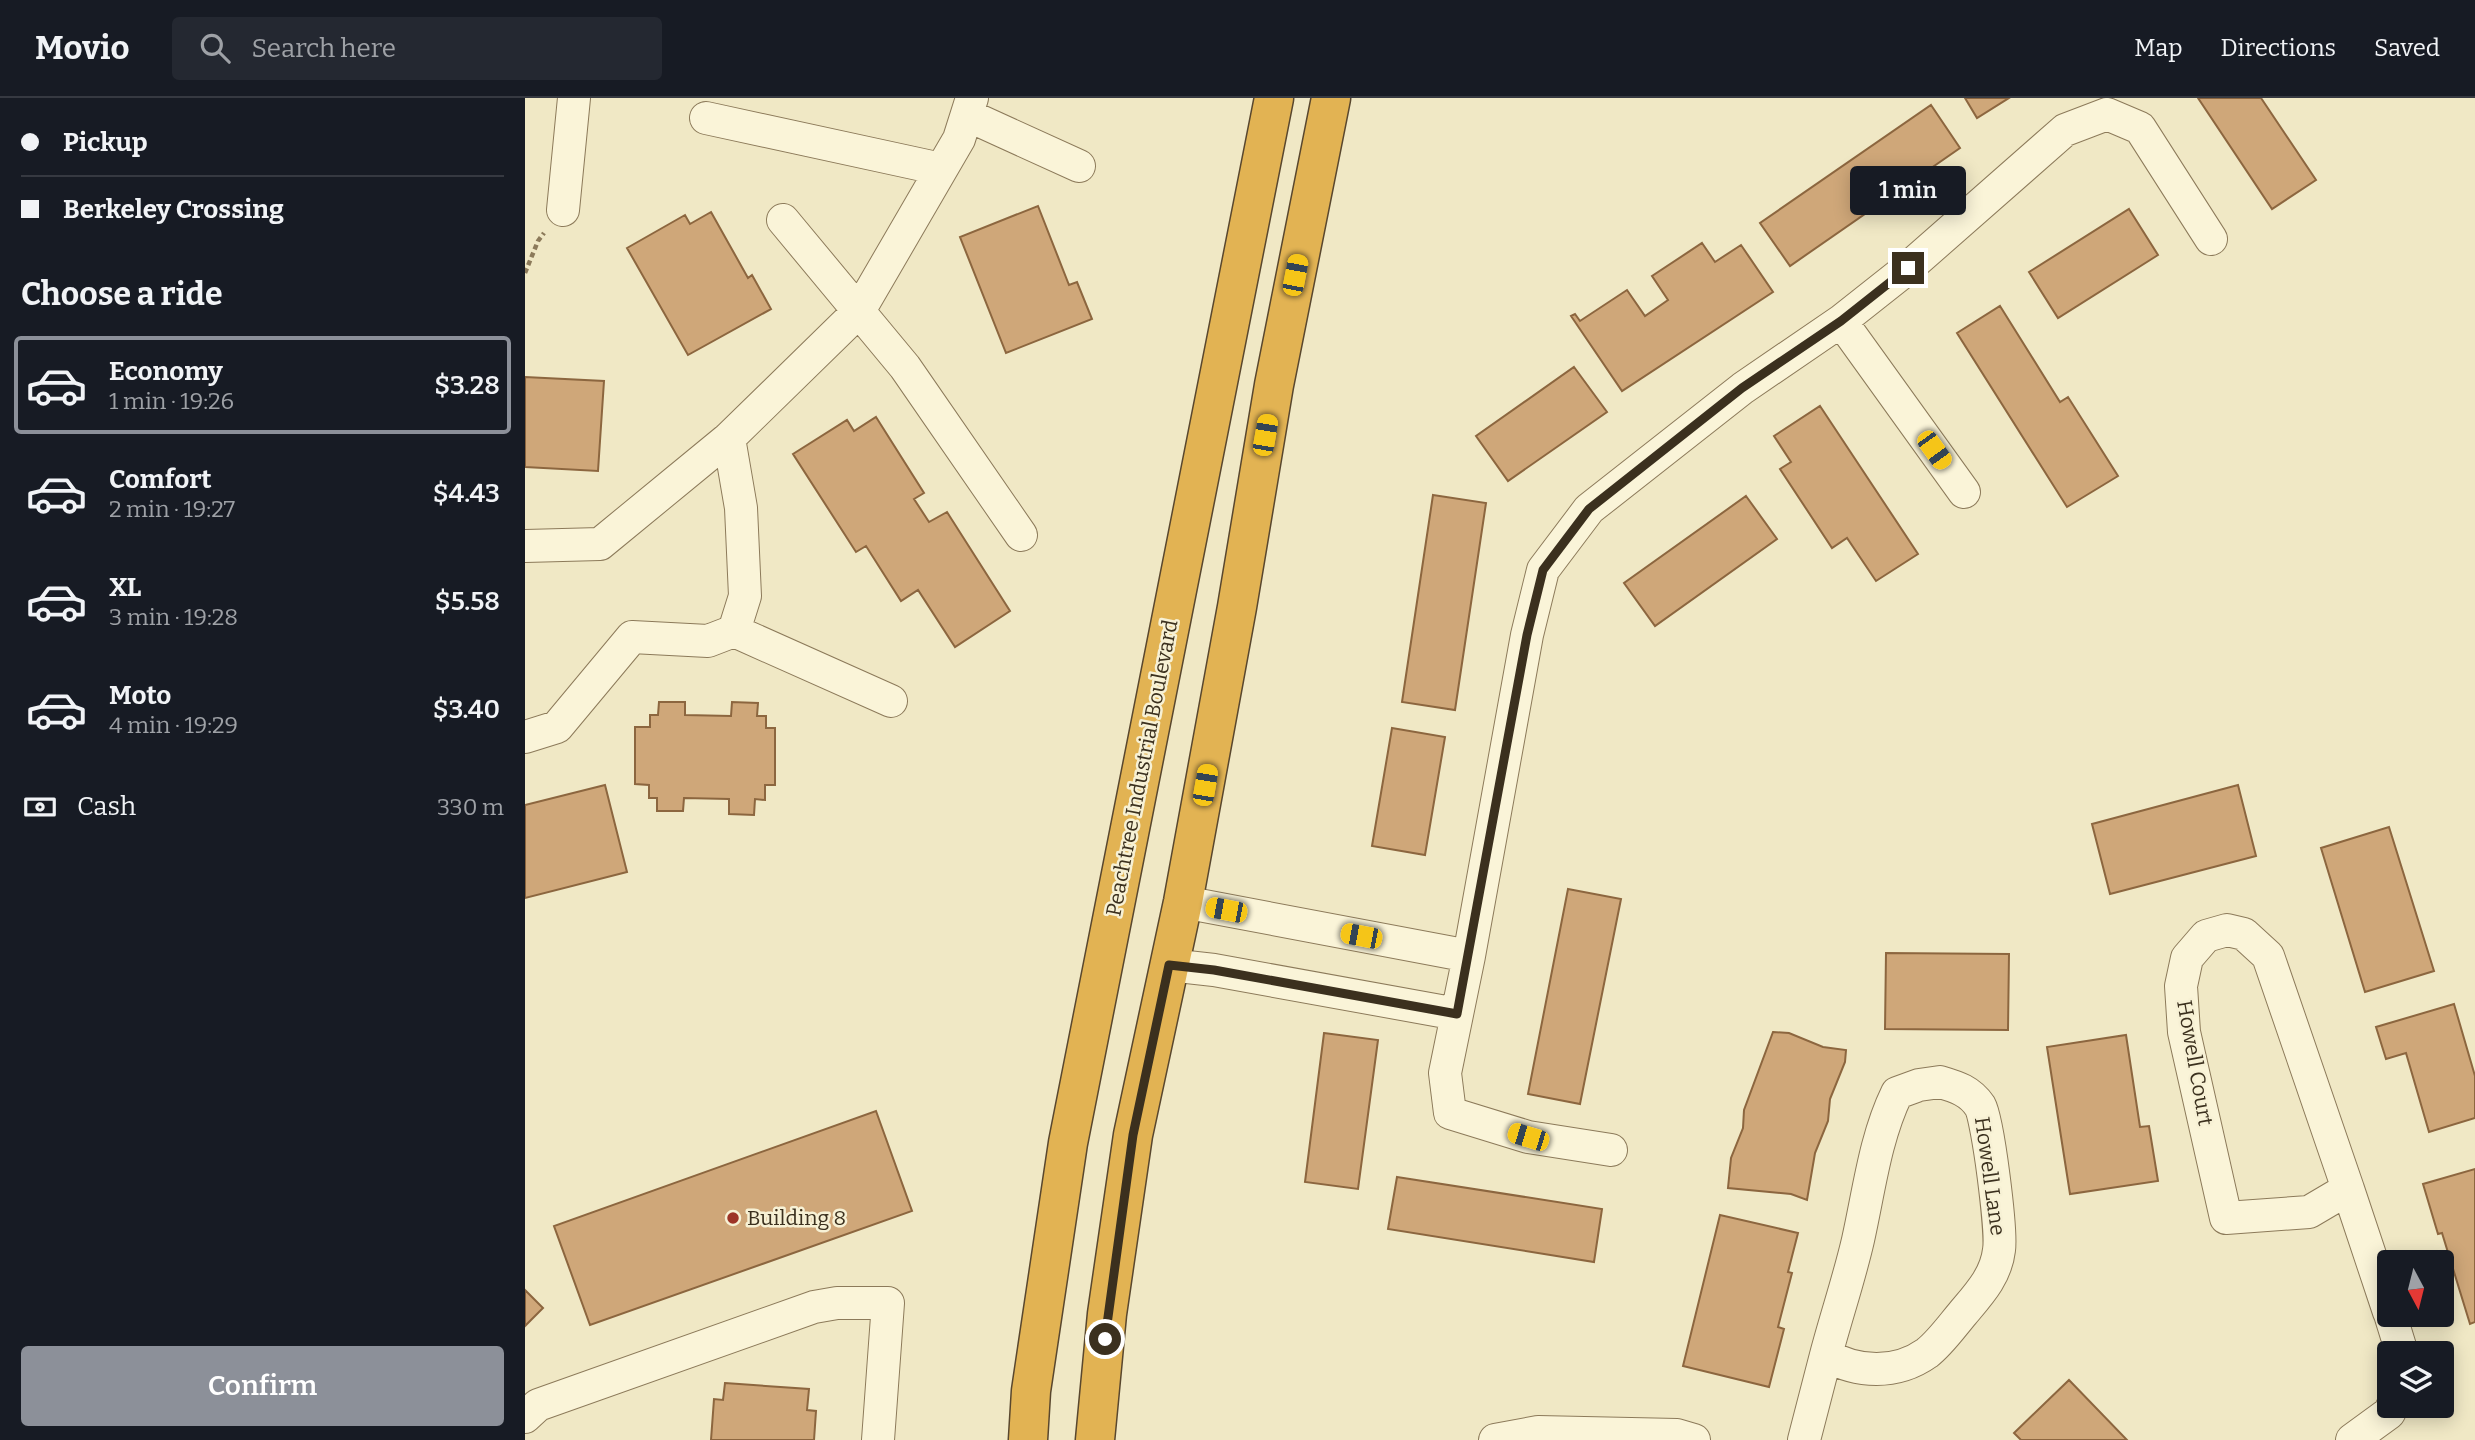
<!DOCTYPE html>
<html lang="en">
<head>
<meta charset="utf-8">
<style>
	:root { --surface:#171b24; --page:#242831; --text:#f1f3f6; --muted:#9ea1a6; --line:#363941; --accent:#8c9099 }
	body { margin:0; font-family:Bitter,serif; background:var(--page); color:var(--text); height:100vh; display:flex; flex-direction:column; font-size:26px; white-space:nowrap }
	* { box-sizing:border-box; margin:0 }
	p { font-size:23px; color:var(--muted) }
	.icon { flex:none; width:38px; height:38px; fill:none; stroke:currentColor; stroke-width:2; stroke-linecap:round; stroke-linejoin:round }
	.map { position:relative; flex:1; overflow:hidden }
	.panel { display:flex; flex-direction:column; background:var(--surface); width:525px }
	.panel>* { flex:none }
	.banner { display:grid; align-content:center; height:154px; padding:0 21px; background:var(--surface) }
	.needle { width:46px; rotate:173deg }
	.buttons { position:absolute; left:1852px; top:1152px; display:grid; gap:14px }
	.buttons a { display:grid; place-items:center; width:77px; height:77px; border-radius:7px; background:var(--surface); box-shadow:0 4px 18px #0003; font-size:35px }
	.end { position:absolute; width:32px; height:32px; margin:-16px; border:9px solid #3b301e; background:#fff; box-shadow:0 0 0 4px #fff }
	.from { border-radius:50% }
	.bubble { position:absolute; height:49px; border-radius:7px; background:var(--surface); box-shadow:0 4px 18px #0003; font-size:23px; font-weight:600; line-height:49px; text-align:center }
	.car { position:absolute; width:21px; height:42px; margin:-21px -10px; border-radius:9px; box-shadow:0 0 5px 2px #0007; background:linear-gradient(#f5c518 24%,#345 0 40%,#f5c518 0 76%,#345 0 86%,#f5c518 0) }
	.banner b { display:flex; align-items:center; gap:24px; height:66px; font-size:26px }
	.banner b+b { border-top:2px solid var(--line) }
	.banner i { width:18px; height:18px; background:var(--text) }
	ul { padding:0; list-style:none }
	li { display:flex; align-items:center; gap:21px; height:98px; margin:0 14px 10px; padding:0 7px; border:4px solid transparent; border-radius:7px }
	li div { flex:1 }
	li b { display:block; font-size:26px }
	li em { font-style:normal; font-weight:600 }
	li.active { border-color:var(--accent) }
	li>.icon { width:63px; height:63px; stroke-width:1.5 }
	h2 { padding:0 21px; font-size:32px; line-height:84px }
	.pay { display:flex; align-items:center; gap:18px; height:77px; padding:0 21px; font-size:26px }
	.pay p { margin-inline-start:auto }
	.button { display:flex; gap:14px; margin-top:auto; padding:14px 21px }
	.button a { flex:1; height:80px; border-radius:7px; background:var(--accent); color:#fff; font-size:28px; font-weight:600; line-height:80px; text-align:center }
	header { display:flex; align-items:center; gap:42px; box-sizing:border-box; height:98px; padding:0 35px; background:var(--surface); border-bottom:2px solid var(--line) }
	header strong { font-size:33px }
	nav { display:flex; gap:38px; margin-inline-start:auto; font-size:24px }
	.search { width:490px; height:63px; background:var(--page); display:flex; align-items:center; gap:18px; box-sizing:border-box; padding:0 24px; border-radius:7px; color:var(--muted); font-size:26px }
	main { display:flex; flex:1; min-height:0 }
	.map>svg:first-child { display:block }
</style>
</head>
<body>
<header>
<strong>Movio</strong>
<div class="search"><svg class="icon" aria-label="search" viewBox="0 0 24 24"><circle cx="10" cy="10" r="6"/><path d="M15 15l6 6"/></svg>Search here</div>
<nav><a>Map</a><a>Directions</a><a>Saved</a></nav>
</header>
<main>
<section class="panel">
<div class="banner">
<b><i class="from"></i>Pickup</b>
<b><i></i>Berkeley Crossing</b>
</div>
<h2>Choose a ride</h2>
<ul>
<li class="active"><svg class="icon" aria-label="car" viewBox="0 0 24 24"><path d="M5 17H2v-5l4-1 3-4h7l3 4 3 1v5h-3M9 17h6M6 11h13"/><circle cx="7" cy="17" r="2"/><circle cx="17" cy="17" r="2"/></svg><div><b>Economy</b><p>1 min · 19:26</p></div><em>$3.28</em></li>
<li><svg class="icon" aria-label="car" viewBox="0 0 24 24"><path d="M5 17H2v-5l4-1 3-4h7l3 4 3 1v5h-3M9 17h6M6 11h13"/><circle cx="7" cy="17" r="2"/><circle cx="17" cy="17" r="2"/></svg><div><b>Comfort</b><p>2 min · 19:27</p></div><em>$4.43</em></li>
<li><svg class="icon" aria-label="car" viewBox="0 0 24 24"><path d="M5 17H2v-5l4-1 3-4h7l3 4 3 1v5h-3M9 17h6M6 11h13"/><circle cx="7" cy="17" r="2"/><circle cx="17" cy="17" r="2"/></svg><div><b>XL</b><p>3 min · 19:28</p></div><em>$5.58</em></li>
<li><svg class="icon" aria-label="car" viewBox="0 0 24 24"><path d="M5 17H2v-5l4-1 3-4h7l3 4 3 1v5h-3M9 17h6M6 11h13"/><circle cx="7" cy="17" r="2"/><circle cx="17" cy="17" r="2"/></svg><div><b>Moto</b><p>4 min · 19:29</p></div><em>$3.40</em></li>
</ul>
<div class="pay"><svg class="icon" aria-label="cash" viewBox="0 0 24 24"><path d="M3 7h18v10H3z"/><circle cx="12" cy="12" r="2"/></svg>Cash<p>330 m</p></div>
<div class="button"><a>Confirm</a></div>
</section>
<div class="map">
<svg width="1950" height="1342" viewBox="0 0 1950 1342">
	<rect width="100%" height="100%" fill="#f0e8c5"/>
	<path fill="#cfa779" stroke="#8c663f" stroke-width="2" d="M1440 0H1484L1452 20Z
		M1673 0H1736L1791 82 1747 111Z
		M1406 7 1435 50 1265 168 1235 125Z
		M513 108 544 187 552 184 567 221 481 255 435 139Z
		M1604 111 1633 157 1533 220 1504 174Z
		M186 114 223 180 227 177 246 211 163 257 102 150 160 117 165 126Z
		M1177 145 1190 164 1216 147 1248 194 1097 293 1046 218 1050 216 1055 223 1102 192 1120 218 1143 202 1127 178Z
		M1475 208 1535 304 1543 299 1593 378 1542 409 1432 235Z
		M1049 269 1082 314 983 383 951 338Z
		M0 279 79 283 73 373 0 369Z
		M1295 308 1393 456 1351 483 1322 440 1307 450 1255 371 1266 364 1249 338Z
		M351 319 399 395 389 401 404 424 422 414 485 513 430 549 393 492 376 503 341 448 331 454 268 356 322 322 329 333Z
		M908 397 961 405 930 612 877 604Z
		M1221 398 1252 441 1130 528 1099 485Z
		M134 604H160V617L206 618 207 604 233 605 232 618H241V630H250V687H240V702L230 701 229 717 204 716V701L159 700 158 713H132V700H124V687L110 686V629H125V617H133Z
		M867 630 920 639 900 757 847 748Z
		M80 687 102 774 0 800V707Z
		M1713 687 1731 758 1585 796 1567 726Z
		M1864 729 1909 873 1840 894 1796 750Z
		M1043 791 1096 801 1055 1006 1003 996Z
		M1361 855 1484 856 1483 932 1360 931Z
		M1929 906 1950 978V1020L1904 1034 1881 955 1861 961 1851 929Z
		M1248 934 1264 935 1298 949 1321 952 1320 964 1305 1001 1303 1023 1290 1055 1282 1102 1266 1096 1203 1090 1206 1060 1218 1030 1219 1012Z
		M799 935 853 942 833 1091 780 1084Z
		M1601 937 1615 1029 1624 1028 1633 1083 1545 1096 1522 949Z
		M351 1013 387 1113 65 1227 29 1128Z
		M1950 1071V1224L1945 1226 1917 1135 1913 1136 1898 1086Z
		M872 1079 1077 1111 1069 1164 863 1131Z
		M1195 1117 1273 1135 1263 1174 1267 1175 1253 1229 1259 1231 1244 1289 1158 1268Z
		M0 1192 18 1210 0 1228Z
		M1544 1282 1602 1342H1496L1489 1335Z
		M200 1285 284 1291 282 1312 291 1313 289 1342H186L189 1301 198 1302Z"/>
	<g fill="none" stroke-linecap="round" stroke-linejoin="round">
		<g stroke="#8c7a5a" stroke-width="34">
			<path id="minor" d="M442 17 554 68
				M181 20 416 71
				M38 112 49 0
				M258 122 380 269 496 437
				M1316 223 1439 394
				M0 448 75 446 204 340 334 213 434 41 447 0
				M209 533 366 603
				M0 639 32 629 107 539 183 543 209 533 220 498 216 410 204 340
				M658 804 944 858
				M1702 832 1719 836 1743 858 1823 1091 1784 1114 1701 1120 1659 934 1656 888 1662 860 1681 838Z
				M644 867 689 872 932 916
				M1415 984C1432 989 1445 993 1455 1008 1463 1022 1477 1134 1474 1152 1471 1178 1454 1196 1438 1215 1427 1228 1415 1245 1402 1255 1371 1277 1332 1275 1301 1257 1311 1219 1324 1181 1333 1142 1344 1093 1350 1040 1372 995L1394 987Z
				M1086 1052 1003 1039 925 1015 920 975 944 858 1002 537 1018 472 1064 411 1218 290 1316 223 1383 170 1540 32 1582 16 1615 30 1686 141
				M1823 1091 1864 1214
				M1865 1216 1877 1255
				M0 1319 13 1307 289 1209 312 1205H363L353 1342
				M970 1342 1013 1334 1152 1337 1169 1342
				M1279 1342 1301 1257
				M1827 1342 1864 1315 1868 1307"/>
		</g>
		<g stroke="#59472e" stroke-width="41">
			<path id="highway" d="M503 1342 506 1293 543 1045 749 0
				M570 1342 582 1216 608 1037 658 804 712 509 749 287 806 0"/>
		</g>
		<path stroke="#8c7a5a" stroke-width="4.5" stroke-dasharray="5 3.5" stroke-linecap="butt" d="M0 175 13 143 19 135"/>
		<use href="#minor" stroke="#faf4d8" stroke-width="32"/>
		<use href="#highway" stroke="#e2b353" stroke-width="38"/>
	</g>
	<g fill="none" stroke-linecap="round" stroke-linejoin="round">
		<path stroke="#3b301e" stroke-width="9" d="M580 1241 608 1037 644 867 689 872 932 916 1002 537 1018 472 1064 411 1217 290 1316 223 1383 170"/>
	</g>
	<circle fill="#9d3427" stroke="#f7f1d5" stroke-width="2.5" cx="208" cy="1120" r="7"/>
	<g text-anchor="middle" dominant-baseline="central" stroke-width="5" stroke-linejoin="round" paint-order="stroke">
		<g font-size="21" fill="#3b301e" stroke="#f7f1d5">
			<text transform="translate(617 670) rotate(-79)">Peachtree Industrial Boulevard</text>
			<text transform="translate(1670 965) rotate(80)">Howell Court</text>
			<text transform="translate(1465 1078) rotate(82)">Howell Lane</text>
		</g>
		<g font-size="21" fill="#3b301e" stroke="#f7f1d5" text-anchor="start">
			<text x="222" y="1120">Building 8</text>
		</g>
	</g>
</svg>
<div class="buttons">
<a><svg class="needle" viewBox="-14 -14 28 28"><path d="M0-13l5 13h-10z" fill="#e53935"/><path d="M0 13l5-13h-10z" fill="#9ea1a6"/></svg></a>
<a><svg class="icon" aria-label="layers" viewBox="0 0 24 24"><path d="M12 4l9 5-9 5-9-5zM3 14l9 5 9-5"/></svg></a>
</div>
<i class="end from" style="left:580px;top:1241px"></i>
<i class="end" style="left:1383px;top:170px"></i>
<div class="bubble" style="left:1325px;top:68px;width:116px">1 min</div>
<i class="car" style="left:770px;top:177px;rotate:11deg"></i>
<i class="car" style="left:740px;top:337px;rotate:10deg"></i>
<i class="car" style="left:1409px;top:352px;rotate:144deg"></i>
<i class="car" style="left:680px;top:687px;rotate:10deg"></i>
<i class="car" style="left:701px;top:812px;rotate:281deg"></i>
<i class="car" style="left:836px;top:838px;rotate:281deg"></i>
<i class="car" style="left:1003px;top:1039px;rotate:287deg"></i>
</div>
</main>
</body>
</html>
